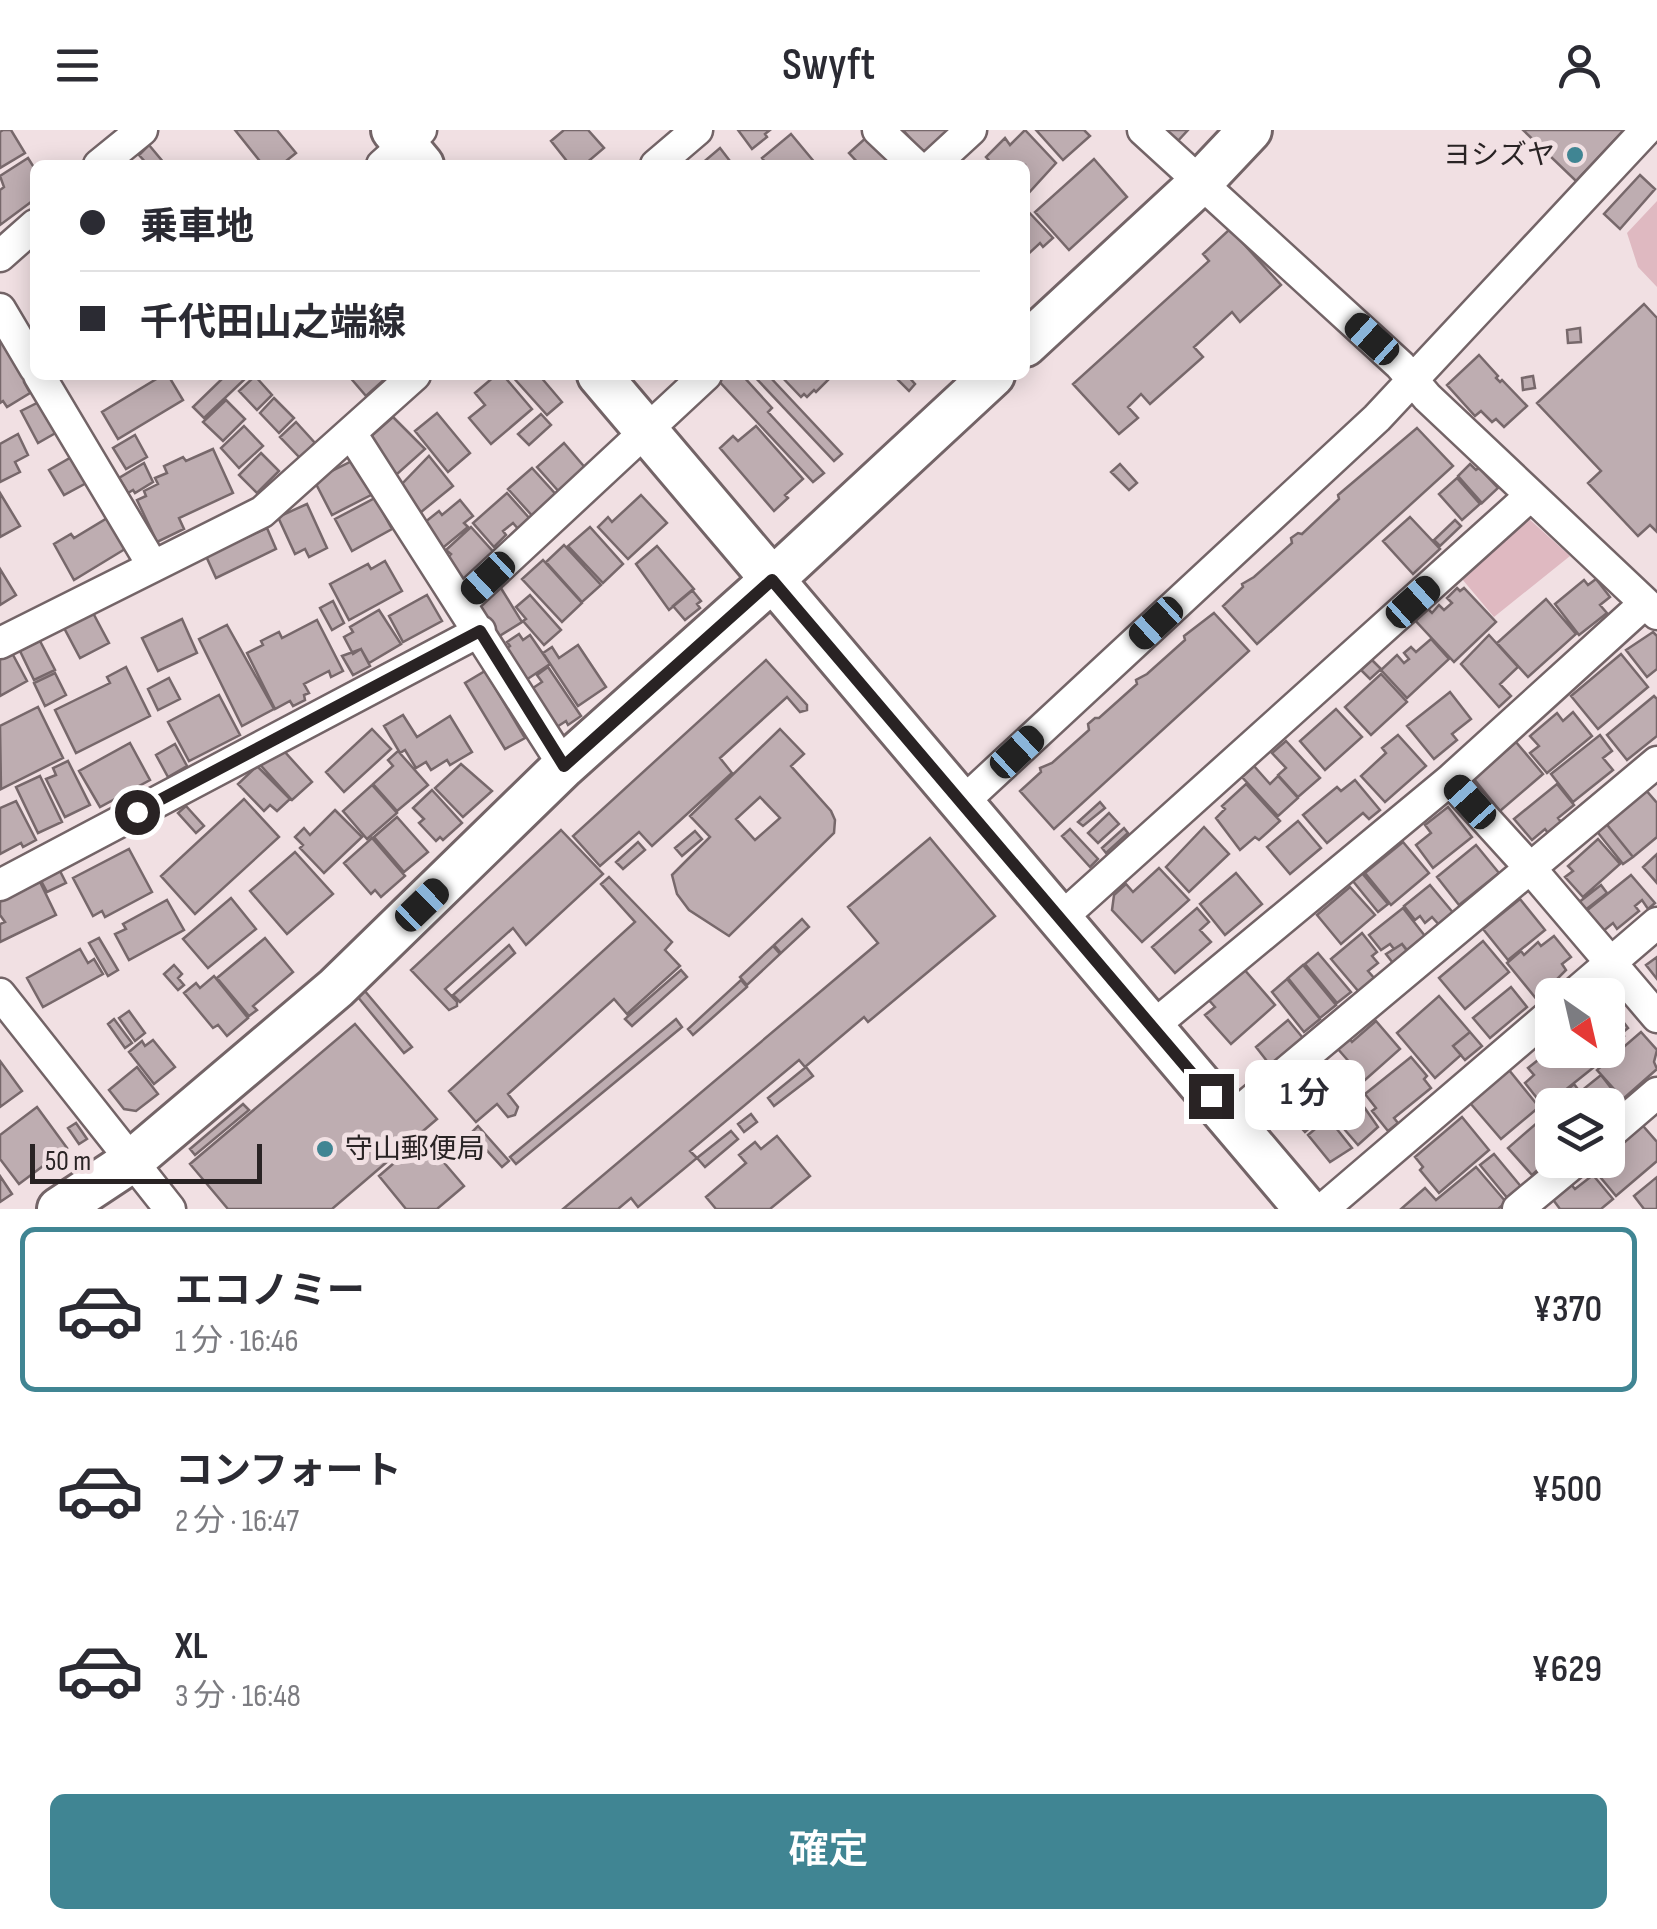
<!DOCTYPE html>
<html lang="ja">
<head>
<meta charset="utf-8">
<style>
	:root { --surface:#fff; --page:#f2f2f3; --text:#2b2b33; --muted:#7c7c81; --line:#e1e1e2; --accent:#408593 }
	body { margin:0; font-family:"Sofia Sans Condensed","Noto Sans JP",sans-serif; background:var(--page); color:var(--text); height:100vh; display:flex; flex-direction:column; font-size:38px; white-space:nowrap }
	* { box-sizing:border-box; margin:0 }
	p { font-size:32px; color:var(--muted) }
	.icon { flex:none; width:55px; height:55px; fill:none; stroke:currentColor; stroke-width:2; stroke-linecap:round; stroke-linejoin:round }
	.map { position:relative; height:1079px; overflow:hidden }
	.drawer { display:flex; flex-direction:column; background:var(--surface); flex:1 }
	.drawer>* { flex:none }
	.banner { position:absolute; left:30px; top:30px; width:1000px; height:220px; border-radius:15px; box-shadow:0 5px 25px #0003; display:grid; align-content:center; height:220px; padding:0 50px; background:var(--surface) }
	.needle { width:65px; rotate:146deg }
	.controls { position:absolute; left:1535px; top:848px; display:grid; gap:20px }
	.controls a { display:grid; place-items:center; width:90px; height:90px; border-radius:15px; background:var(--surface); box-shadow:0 5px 25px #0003; font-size:50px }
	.scale { position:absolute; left:30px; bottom:25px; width:232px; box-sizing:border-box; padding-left:10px; border:5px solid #292324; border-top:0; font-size:28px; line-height:35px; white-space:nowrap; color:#292324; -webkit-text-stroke:8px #f1e0e3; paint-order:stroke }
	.end { position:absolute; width:45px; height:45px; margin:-22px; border:12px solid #292324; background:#fff; box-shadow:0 0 0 5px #fff }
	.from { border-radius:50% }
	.bubble { position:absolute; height:70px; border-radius:15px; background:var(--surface); box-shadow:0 5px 25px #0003; font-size:32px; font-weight:600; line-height:70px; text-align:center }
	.car { position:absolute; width:30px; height:60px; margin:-30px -15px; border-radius:12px; box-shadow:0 0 8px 2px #0007; background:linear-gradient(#222 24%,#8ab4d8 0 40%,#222 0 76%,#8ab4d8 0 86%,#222 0) }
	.banner b { display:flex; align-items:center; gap:35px; height:95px; font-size:38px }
	.banner b+b { border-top:2px solid var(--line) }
	.banner i { width:25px; height:25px; background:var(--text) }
	ul { padding:18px 0 0; list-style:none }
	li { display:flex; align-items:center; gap:30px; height:165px; margin:0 20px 15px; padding:0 30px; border:5px solid transparent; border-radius:15px }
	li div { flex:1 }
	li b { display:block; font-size:38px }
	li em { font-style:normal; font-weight:600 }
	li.current { border-color:var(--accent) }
	li>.icon { width:90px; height:90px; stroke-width:1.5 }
	.cta { display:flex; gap:20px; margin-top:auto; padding:20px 50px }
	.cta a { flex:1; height:115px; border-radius:15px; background:var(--accent); color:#fff; font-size:40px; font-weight:600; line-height:115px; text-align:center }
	header { display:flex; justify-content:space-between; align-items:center; height:130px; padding:0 50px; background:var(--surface); font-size:45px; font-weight:600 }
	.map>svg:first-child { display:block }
</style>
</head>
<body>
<header><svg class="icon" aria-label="menu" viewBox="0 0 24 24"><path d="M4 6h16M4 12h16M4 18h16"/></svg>Swyft<svg class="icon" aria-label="person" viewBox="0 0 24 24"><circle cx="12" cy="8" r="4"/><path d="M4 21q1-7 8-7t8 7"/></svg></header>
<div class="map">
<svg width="1657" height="1079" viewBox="0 0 1657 1079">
	<rect width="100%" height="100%" fill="#f1e0e3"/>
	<path fill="#dfb9c1" d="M1657 71V157L1638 137 1627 103Z
		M1528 388 1570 426 1494 487 1462 449Z"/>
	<path fill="#beadb1" stroke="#77686b" stroke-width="2.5" fill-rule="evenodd" d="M3 0H11L25 23 0 38V2Z
		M235 0H277L296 23 281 35H263Z
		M564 0H588L604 18 584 35H570L551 11Z
		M738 0H770L765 4 767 7 752 19Z
		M903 0H952L924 24Z
		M1025 0 1056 33 1025 67V35H993L986 27 1005 8 1010 15Z
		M1036 0H1084L1090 6 1063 30Z
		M1163 0H1188L1176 13Z
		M1523 0H1624L1576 51Z
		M791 4 816 34 767 35 762 28Z
		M868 6 900 35H860L849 23Z
		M149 15 164 33 162 35H148L139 25Z
		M720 18 733 35H700Z
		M28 28 35 39V69L0 95V60L4 57 0 46Z
		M1094 29 1127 67 1069 120 1035 82Z
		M1640 45 1655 59 1620 99 1604 84Z
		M1025 78 1053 108 1043 117 1040 113 1025 127Z
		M1230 99 1281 155 1240 192 1232 182 1194 217 1203 227 1150 274 1141 264 1128 277 1138 288 1119 304 1073 254 1209 131 1203 124Z
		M1644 174 1657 188V402L1650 395 1638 406 1588 353 1601 341 1537 273Z
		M1580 198 1581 212 1568 213 1567 200Z
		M0 204 27 249 24 252 30 263 7 277 3 271 0 273Z
		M1479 225 1498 246 1496 248 1500 252 1502 250 1527 276 1504 297 1496 289 1492 292 1481 281 1475 286 1447 255Z
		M163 245H168L183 270 118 309 102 282Z
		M226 245H249L204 288 193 277Z
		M348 245H386L387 247 366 266Z
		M496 245H503L532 279 491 314 469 288 485 275 475 263Z
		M511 245H539L562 272 547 285Z
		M719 245H742L772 278 768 282 824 343 813 352 716 248Z
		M753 245H768L842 324 834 331Z
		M780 245H833L816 262 814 260 807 267 804 264 801 267Z
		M893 245H907L915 254 909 261Z
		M255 246 272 265 257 280 239 261Z
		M1533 246 1535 258 1523 260 1522 248Z
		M274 268 294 288 279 303 260 283Z
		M43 270 59 301 38 313 21 281Z
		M226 270 245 289 223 311 203 292Z
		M437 283 470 323 448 342 415 301Z
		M541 284 551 295 529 315 518 304Z
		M393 287 425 319 396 345 368 309Z
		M296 292 315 313 300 328 280 307Z
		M244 296 263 316 239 338 221 318Z
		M756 296 803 349 785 365 788 368 774 381 720 318 733 306 738 311Z
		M1417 298 1453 336 1257 514 1223 476 1243 457 1242 454 1254 447 1292 413 1291 408 1298 403 1302 404 1339 369 1338 365Z
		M18 304 28 325 15 332 20 342 0 352V314Z
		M135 305 147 327 126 339 113 318Z
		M564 313 588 341 561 364 537 337Z
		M213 319 233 363 179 388 184 399 157 412 137 370 146 366 144 361 158 354 155 348 167 343 164 336 183 327 186 331Z
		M261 323 279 341 257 363 239 345Z
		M75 325 90 351 64 365 49 340Z
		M429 326 453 356 415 387 400 356Z
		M356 329 373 364 332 385 314 350Z
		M144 333 153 352 135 363 133 360 128 363 119 348Z
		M1120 334 1137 353 1129 360 1111 342Z
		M1470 334 1476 340 1479 338 1498 358 1482 373 1458 346Z
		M532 338 560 369 536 390 508 359Z
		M1457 348 1480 374 1462 390 1439 364Z
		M0 363 20 396 0 407Z
		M507 363 531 390 519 400 513 393 503 401 506 405 494 417 473 393Z
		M641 365 667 393 628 429 598 397 608 387 612 392Z
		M375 368 392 399 352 421 335 389Z
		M460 370 473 386 464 393 468 397 439 421 419 397 439 381 442 385Z
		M307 374 327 418 309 427 305 419 295 424 278 387Z
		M109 387 130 416 74 450 54 414 71 404 74 408Z
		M1410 387 1440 419 1413 444 1383 411Z
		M1455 390 1461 396 1440 416 1434 410Z
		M471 397 497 426 459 459 439 436 451 424 446 420Z
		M590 397 623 434 603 453 568 416Z
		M267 398 276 419 216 448 206 426Z
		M564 415 601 455 582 472 546 432Z
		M657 416 694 459 669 480 636 434Z
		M543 430 582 473 562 492 522 449Z
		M385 431 402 461 349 490 330 454 368 434 371 439Z
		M0 439 16 465 0 475Z
		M1596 449 1610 467 1600 475 1607 483 1579 505 1555 474 1584 450 1588 455Z
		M499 455 522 492 493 510 470 474Z
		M1457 458 1460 461 1464 458 1496 492 1454 532 1412 487 1424 475 1432 483 1439 475 1444 480 1452 473 1447 468Z
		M692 460 701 471 697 474 700 478 685 490 673 476Z
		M427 465 442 491 403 512 389 486Z
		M530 465 561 500 544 515 523 491 526 489 516 477Z
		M1546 469 1576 504 1528 547 1497 513Z
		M333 471 344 493 332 500 320 478Z
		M379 480 401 514 369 533 361 519 353 524 344 507 353 502 350 497Z
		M92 481 109 513 80 528 63 496Z
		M1214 483 1249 521 1054 699 1020 661 1041 642 1040 638 1052 633 1089 600 1088 594 1095 588H1099L1137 554 1136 550 1147 544 1185 510 1184 506Z
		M182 489 197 523 158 541 142 508Z
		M317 490 343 541 331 547 329 541 304 554 309 563 304 565 305 570 293 576 290 571 275 579 247 523 263 515 261 511 279 502 282 508Z
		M227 495 274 579 242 596 199 509Z
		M1653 502 1657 506V539L1647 547 1626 520Z
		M519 504 523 510 530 505 550 534 517 556 496 526 510 516 507 512Z
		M1489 505 1518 537 1500 554 1511 566 1499 577 1461 534Z
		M1431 509 1449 529 1407 568 1381 540 1397 525 1404 533 1409 529 1404 523 1411 517 1416 522Z
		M40 511 55 540 34 550 20 521Z
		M578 515 606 557 578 576 543 523 552 517 559 528Z
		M361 519 370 536 353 545 342 526Z
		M12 523 27 551 0 566V529Z
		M1621 524 1648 557 1598 599 1571 566Z
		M766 530 807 575V580L800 582 787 567 720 628 732 643 652 716 639 702 600 736 573 706Z
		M1372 530 1381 539 1370 549 1361 540Z
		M126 537 150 586 76 623 55 580 110 553 107 547Z
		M548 537 581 586 568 595 566 591 546 604 521 566 542 552 537 545Z
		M485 541 525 608 505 619 465 553Z
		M55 543 66 565 45 576 34 553Z
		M1381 544 1407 572 1371 605 1345 577Z
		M169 548 180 569 158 580 148 559Z
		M1450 562 1471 589 1452 604 1457 610 1434 629 1407 596Z
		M219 565 240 605 189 631 168 592Z
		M1654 566 1657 569V606L1627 630 1607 605Z
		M38 577 63 628 1 659 0 596Z
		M1336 579 1362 607 1325 640 1300 611Z
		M1573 582 1592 606 1547 643 1530 623 1539 616 1530 606 1557 583 1563 591Z
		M403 585 417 607 450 586 472 622 450 635 447 630 431 640 426 632 416 638 405 620 400 623 384 596Z
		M372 599 391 619 344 662 326 642Z
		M780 599 804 624 791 636 831 681 835 690 834 703 729 806 689 780 677 764 672 745 710 707 690 686ZM760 667 780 688 755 710 736 689Z
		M1398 605 1426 636 1385 672 1361 646 1386 623 1382 618Z
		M1600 605 1612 621 1603 628 1613 640 1573 672 1551 644Z
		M275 611 312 652 292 670 255 629Z
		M1286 611 1320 648 1298 667 1278 645 1286 638 1272 623Z
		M1516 612 1543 644 1500 681 1474 649Z
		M130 613 150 650 100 677 79 641Z
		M175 614 187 636 168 647 156 625Z
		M398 621 428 655 397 681 373 654 393 636 388 630Z
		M68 631 90 675 65 687 46 649 56 645 53 638Z
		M461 634 492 661 463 687 435 658Z
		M257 636 290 669 277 681 270 675 264 681 238 654Z
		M1254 636 1270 654 1278 646 1298 668 1278 686 1242 647Z
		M40 646 62 692 38 703 16 657Z
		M1355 650 1380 680 1369 689 1363 683 1327 713 1303 685 1337 657 1341 661Z
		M1246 654 1280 691 1259 710 1255 707 1240 720 1216 688 1225 679 1222 676Z
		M1557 654 1574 675 1558 688 1561 692 1548 703 1545 699 1532 710 1514 689Z
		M372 655 397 683 367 709 343 681Z
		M1645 659 1657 673V707L1633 727 1604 691Z
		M432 660 462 693 443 710 440 707 436 711 419 693 424 689 413 678Z
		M244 669 279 707 195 784 161 746Z
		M16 671 36 710 23 717 21 713 0 724V678Z
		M1100 672 1105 678 1083 696 1078 692Z
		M186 676 204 696 196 703 178 683Z
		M1448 677 1472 707 1433 738 1416 715 1431 703 1425 695Z
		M335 680 362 707 324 743 300 718 303 715 295 707 304 698 310 705Z
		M1109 683 1119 694 1098 713 1088 703Z
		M397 687 428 722 404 742 374 707Z
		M1298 691 1321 718 1290 744 1267 717Z
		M1604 691 1633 727 1623 734 1595 699Z
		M1204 697 1229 724 1189 762 1166 737Z
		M1124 698 1128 703 1106 723 1102 718Z
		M1070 699 1098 729 1090 737 1062 706Z
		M561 700 603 744 526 815 513 798 445 859 457 872V876L449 880 411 840Z
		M695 701 702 709 682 726 675 718Z
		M372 708 405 746 381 767 375 760 371 764 344 733Z
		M930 708 995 786 868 892 864 887 805 937 799 930 690 1021 697 1028 638 1077 631 1068 618 1079H563L878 813 848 777Z
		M1598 709 1620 734 1583 767 1565 747 1573 741 1568 736Z
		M638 712 645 720 623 739 616 732Z
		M1403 712 1429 743 1391 775 1365 743Z
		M1476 715 1499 743 1459 775 1437 747Z
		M129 719 152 762 105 787 102 781 93 786 73 748Z
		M295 722 333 764 287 804 250 761Z
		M1657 724V753L1643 737Z
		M56 733 66 753 47 762 37 743Z
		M1159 738 1189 770 1142 812 1112 780 1114 765 1126 754 1133 762Z
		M1361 742 1388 774 1378 782 1352 750Z
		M1236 743 1262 774 1225 805 1200 774Z
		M1631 745 1655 773 1648 779 1642 770 1635 776 1639 781 1617 799 1613 793 1602 802 1585 782Z
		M609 747 672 812 665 820 680 836 627 884 614 869 508 964 518 977 515 985 508 987 497 974 476 992 449 961 635 792 601 754Z
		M40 752 56 785 0 812V794L5 792 0 785V764H14Z
		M1430 755 1455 785 1441 797 1432 787 1425 793 1420 786 1415 790 1404 776Z
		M1601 755 1607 763 1584 781 1578 773Z
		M1350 757 1375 785 1341 814 1317 785Z
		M231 768 256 799 208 838 183 809Z
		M1520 769 1545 800 1508 830 1483 799Z
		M167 770 184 800 129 830 115 804 126 799 123 794Z
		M1197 778 1209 792 1200 800 1211 812 1175 843 1152 817Z
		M1403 778 1425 806 1407 820 1402 814 1394 819 1390 814 1381 820 1369 805Z
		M802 789 809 797 781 823 774 815Z
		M1362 803 1377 822 1372 826 1378 833 1368 841 1375 849 1359 862 1331 829Z
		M1554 806 1571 827 1562 834 1566 840 1558 848 1561 852 1538 871 1507 833 1521 821 1524 825 1538 812 1541 816Z
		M99 808 118 840 108 846 89 813Z
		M265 808 293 842 253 876 257 880 249 886 217 848Z
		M1483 811 1509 842 1465 879 1439 848Z
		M1402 814 1410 825 1396 837 1386 824Z
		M509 815 515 823 460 872 453 865Z
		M773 816 780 824 747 855 740 847Z
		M80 819 88 833 94 829 103 844 43 877 27 848Z
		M1318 823 1351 862 1337 873 1305 834Z
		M1657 827V849L1646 835Z
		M174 835 182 844 178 848 184 855 178 860 164 844Z
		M1303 835 1336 875 1320 888 1288 848Z
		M1243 838 1275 875 1231 914 1205 885 1215 877 1208 869Z
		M681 840 687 847 632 896 625 889Z
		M214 846 248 888 227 906 218 895 213 898 184 863 196 853 200 858Z
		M1287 849 1320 889 1304 902 1272 862Z
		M741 850 747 857 693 905 688 899Z
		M1511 857 1527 877 1490 908 1473 888Z
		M364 860 412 917 404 923 357 866Z
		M1439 866 1470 902 1453 916 1461 925 1435 948 1397 903Z
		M1608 872 1628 898 1622 903 1624 906 1608 919Z
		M129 881 145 903 135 911 119 888Z
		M114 889 132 913 125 918 108 894Z
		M676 889 682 897 516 1034 510 1027Z
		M1288 890 1303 908 1270 935 1256 917Z
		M1376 891 1400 919 1365 950 1337 918 1349 908 1352 912Z
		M355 894 437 989 332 1079H228L190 1034Z
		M1470 902 1482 916 1465 930 1453 916Z
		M1641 902 1657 920 1654 932 1657 939 1623 969 1597 940Z
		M153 910 175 937 154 954 129 922 142 911 145 916Z
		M1552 919 1580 920 1594 937 1544 977 1525 953 1534 945 1528 938Z
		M1581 920H1606L1594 930 1591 926 1588 928Z
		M1411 927 1427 946 1424 949 1431 958 1394 988 1398 993 1388 1001 1372 981 1376 978 1365 964Z
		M0 931 22 961 0 977Z
		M137 937 158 964 136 981 124 979 109 960Z
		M806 937 813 946 774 976 768 968Z
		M1320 940 1344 967 1305 1002 1281 975Z
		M1509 940 1539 977 1501 1009 1470 973Z
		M1601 945 1618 967 1608 976 1552 975V988L1545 979 1574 954 1580 962Z
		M1355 964 1378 997 1358 1015 1331 984Z
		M243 974 249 980 195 1025 190 1019Z
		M37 977 67 1018 19 1054 0 1029V1005Z
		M751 984 757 992 744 1002 738 994Z
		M1545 986 1552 995V1027L1532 1045 1508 1018Z
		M1462 987 1489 1020 1439 1063 1420 1040 1423 1037 1415 1027Z
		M1328 988 1352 1018 1330 1032 1308 1005Z
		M1637 989 1657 1012V1031L1616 1066 1596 1042 1603 1035 1600 1031 1608 1030V1025L1634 1003 1629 996Z
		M76 993 87 1009 79 1014 68 998Z
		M478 996 509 1031 502 1037 471 1003Z
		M731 1001 738 1009 705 1037 697 1028Z
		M777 1006 810 1046 770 1079H716L706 1067 746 1033 739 1025 755 1012 761 1019Z
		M423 1008 464 1056 437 1079H406L379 1046Z
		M1494 1024 1523 1059 1509 1070 1480 1035Z
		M1476 1037 1506 1072 1498 1079H1401L1425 1058 1436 1070Z
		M1593 1045 1613 1069 1601 1079H1560L1551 1067 1569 1052 1575 1059Z
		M0 1046 12 1064 0 1072Z
		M1657 1047V1079H1644L1634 1066Z"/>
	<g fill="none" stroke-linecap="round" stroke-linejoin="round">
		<g stroke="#736467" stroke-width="35">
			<path id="street" d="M878 0 915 35
				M1143 0 1400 235 1427 267 1657 484
				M99 35 142 0
				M382 35 421 0
				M656 35 697 0
				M933 35 971 0
				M0 126 35 95
				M0 179 35 238
				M39 245 153 436
				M351 303 564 636
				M462 472 706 245
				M0 513 262 382 415 245
				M1450 650 1531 739 1657 887
				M962 673 1377 288 1646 0
				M0 755 480 501
				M1060 789 1530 366
				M0 864 170 1079
				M1573 865 1657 793
				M1152 897 1450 650 1645 473
				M1230 989 1657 632
				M1608 1005 1657 963
				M1323 1079 1552 883
				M1518 1079 1577 1030"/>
		</g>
		<g stroke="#736467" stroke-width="48">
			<path id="secondary" d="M393 0 422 35
				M1025 215 1200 53 1250 0
				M599 245 1306 1079
				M59 1079 133 1030 336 858 564 636 772 450 993 245"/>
		</g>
		<use href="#street" stroke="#fff" stroke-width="30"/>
		<use href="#secondary" stroke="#fff" stroke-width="42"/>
	</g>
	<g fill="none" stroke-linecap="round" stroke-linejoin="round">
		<path stroke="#292324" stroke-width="12" d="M137 682 480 501 564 636 772 450 1211 966"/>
	</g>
	<g fill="#408593" stroke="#f1e0e3" stroke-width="4">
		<circle cx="1575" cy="25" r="10"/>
		<circle cx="325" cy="1019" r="10"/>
	</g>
	<g text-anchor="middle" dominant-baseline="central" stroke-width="10" stroke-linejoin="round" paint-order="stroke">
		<g font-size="28" fill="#292324" stroke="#f1e0e3" text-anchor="end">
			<text x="1555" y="25">ヨシズヤ</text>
			<text x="345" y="1019" text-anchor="start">守山郵便局</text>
		</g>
	</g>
</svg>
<div class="controls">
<a><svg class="needle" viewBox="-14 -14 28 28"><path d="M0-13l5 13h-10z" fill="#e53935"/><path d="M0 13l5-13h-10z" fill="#7c7c81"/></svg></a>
<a><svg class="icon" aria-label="layers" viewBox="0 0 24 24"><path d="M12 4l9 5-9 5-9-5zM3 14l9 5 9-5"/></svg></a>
</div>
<div class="scale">50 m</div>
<i class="end from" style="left:137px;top:682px"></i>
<i class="end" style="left:1211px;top:966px"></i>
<div class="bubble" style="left:1245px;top:930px;width:120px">1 分</div>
<i class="car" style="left:1372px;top:209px;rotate:312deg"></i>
<i class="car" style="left:488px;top:448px;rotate:227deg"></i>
<i class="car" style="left:1413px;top:472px;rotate:48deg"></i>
<i class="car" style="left:1156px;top:493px;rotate:227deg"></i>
<i class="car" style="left:1017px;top:622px;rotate:47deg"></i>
<i class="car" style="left:1470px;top:672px;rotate:318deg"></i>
<i class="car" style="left:422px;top:775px;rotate:46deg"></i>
<div class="banner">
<b><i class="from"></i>乗車地</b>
<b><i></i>千代田山之端線</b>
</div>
</div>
<section class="drawer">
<ul>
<li class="current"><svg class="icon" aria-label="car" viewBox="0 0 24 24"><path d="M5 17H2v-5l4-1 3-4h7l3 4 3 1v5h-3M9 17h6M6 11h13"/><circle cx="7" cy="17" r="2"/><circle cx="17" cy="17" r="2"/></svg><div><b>エコノミー</b><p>1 分 · 16:46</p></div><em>¥370</em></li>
<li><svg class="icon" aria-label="car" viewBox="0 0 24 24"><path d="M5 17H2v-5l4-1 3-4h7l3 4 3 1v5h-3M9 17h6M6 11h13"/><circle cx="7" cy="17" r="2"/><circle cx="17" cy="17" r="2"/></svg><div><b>コンフォート</b><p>2 分 · 16:47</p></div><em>¥500</em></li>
<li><svg class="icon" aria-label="car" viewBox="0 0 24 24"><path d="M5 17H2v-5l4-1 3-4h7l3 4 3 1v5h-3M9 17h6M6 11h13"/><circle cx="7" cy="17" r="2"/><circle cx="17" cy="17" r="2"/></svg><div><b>XL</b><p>3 分 · 16:48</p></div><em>¥629</em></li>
</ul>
<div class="cta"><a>確定</a></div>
</section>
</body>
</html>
